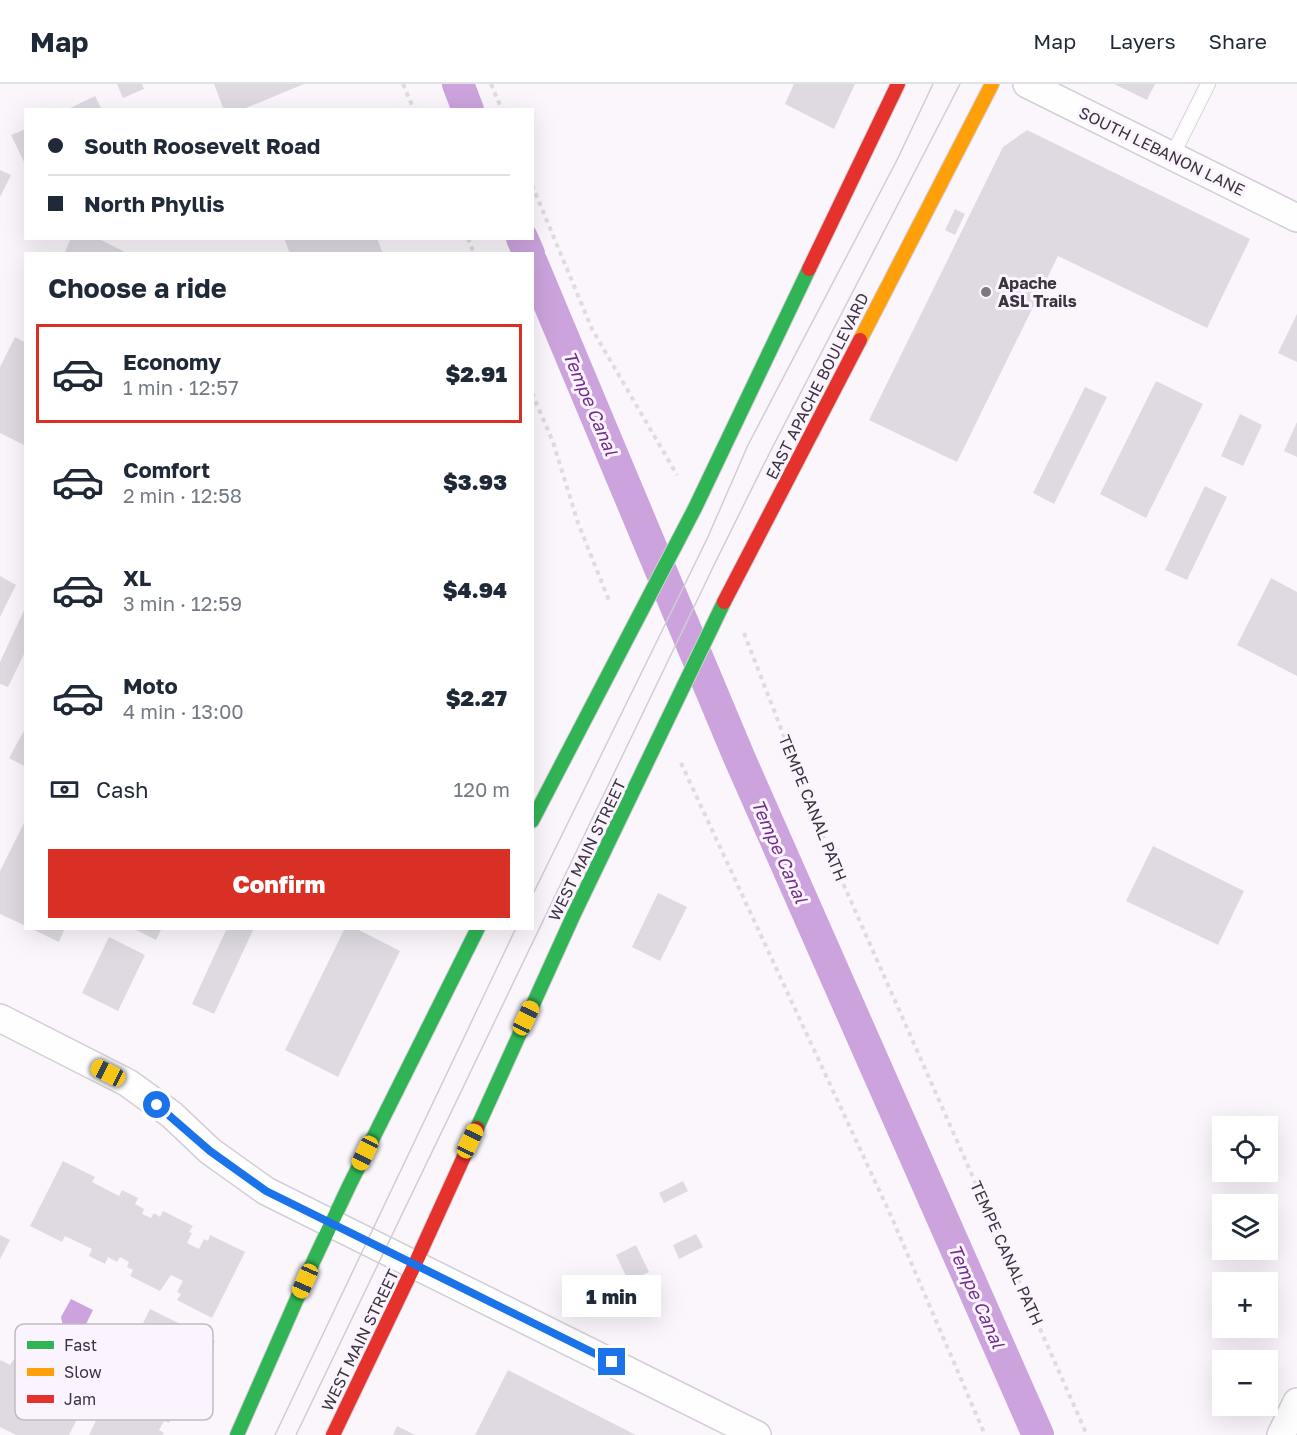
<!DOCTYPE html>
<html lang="en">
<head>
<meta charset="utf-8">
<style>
	:root { --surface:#fff; --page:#f6f6f7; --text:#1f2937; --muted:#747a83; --line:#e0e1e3; --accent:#d93025 }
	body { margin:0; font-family:"Golos Text",sans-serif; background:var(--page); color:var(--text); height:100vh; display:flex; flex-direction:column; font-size:22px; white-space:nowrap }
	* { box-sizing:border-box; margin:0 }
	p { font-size:20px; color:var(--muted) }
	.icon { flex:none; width:33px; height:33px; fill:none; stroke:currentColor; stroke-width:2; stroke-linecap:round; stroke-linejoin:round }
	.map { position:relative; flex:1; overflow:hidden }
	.drawer { position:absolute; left:24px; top:168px; width:510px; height:678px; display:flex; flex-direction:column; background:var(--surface); border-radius:0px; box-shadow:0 6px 24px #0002 }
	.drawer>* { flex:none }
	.banner { position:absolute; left:24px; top:24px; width:510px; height:132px; border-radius:0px; box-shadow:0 6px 24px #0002; display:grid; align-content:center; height:132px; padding:0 24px; background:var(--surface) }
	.fabs { position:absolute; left:1212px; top:1032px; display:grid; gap:12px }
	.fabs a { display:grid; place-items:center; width:66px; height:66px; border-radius:0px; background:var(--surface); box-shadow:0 6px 24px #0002; font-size:30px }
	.end { position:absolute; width:27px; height:27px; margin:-14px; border:8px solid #1a73e8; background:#fff; box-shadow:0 0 0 3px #fff }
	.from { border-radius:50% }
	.bubble { position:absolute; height:42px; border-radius:0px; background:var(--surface); box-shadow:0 6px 24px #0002; font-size:20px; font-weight:800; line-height:42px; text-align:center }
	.car { position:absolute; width:18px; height:36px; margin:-18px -9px; border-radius:8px; box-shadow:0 0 4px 2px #0007; background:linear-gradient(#f5c518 24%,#345 0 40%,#f5c518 0 76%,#345 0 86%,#f5c518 0) }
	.banner b { display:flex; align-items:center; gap:21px; height:57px; font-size:22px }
	.banner b+b { border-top:2px solid var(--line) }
	.banner i { width:15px; height:15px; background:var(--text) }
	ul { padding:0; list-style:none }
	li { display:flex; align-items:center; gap:18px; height:99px; margin:0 12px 9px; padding:0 12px; border:3px solid transparent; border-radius:0px }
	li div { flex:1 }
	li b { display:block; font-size:22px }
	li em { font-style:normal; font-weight:800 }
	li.active { border-color:var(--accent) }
	li>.icon { width:54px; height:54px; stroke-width:1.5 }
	h2 { padding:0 24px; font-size:27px; line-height:72px }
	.pay { display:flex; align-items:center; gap:15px; height:66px; padding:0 24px; font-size:22px }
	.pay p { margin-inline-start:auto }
	.cta { display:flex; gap:12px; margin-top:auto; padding:12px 24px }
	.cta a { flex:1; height:69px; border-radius:0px; background:var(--accent); color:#fff; font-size:24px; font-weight:800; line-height:69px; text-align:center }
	header { display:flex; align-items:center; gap:36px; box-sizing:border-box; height:84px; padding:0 30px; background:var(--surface); border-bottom:2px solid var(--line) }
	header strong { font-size:28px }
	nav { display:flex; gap:33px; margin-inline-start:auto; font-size:21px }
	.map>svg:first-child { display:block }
</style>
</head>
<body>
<header>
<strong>Map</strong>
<nav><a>Map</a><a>Layers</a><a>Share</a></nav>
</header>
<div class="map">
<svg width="1297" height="1351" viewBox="0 0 1297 1351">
	<rect width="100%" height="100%" fill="#faf6fc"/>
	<path fill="#cca3dd" d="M71 1215 93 1226 85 1242 87 1249 75 1272 54 1261 63 1242 61 1233Z"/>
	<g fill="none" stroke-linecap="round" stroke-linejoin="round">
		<path stroke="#cca3dd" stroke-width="32" d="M458 0 468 26
			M522 154 529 170
			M532 179 739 673 1038 1351"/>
	</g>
	<path fill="#dfdae2" d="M117 0H142L144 5 123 14Z
		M214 0H304L241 26H224Z
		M794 0H855L834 45 785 20Z
		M1114 0H1155L1147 16Z
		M95 12 102 26H66Z
		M26 45V82L11 51Z
		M1027 46 1250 155 1207 244 1058 172 957 378 869 336 1003 63Z
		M0 86 11 91 0 113Z
		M955 125 965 130 955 151 945 146Z
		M71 154H97L129 170H64Z
		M284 154H377L383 170H290Z
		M1297 230V278L1278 269Z
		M15 253 26 259V362L0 349V283Z
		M1156 297 1203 320 1146 434 1100 410Z
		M1085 303 1107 313 1054 420 1033 409Z
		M1240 330 1262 341 1243 382 1221 372Z
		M1297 338V373L1284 367Z
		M1205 402 1227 413 1187 496 1165 486Z
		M0 492 16 501 0 533Z
		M1271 494 1297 508V592L1237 561Z
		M26 522V566L8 603 0 600V578Z
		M26 643V683L9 674Z
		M26 735V842L0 830V787Z
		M1153 762 1244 807 1218 861 1126 817Z
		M658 809 687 823 660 877 632 863Z
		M30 844H65L59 858Z
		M132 844H162L156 856Z
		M227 844H254L214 930 192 920Z
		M345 844H355L400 867 338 993 285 966Z
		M109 853 145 871 118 927 82 909Z
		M63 1077 95 1093 92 1098 119 1112 122 1106 138 1114 135 1120 144 1125 142 1130 151 1134 154 1129 160 1133 163 1127 193 1142 189 1148 192 1149 187 1159 199 1165 204 1155 208 1157 210 1151 245 1168 212 1234 177 1216 181 1210 177 1208 183 1197 171 1191 160 1207 130 1192 133 1186 127 1183 129 1178 120 1173 117 1178 108 1173 105 1180 89 1172 92 1165 65 1152 62 1158 30 1142Z
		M683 1097 688 1107 664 1119 659 1109Z
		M696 1150 703 1163 679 1175 673 1161Z
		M0 1151 10 1156 0 1175Z
		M636 1161 649 1188 629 1198 616 1171Z
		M150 1225 215 1257 200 1289 194 1286 181 1313 186 1316 179 1332 173 1330 169 1339 164 1337 159 1346 164 1349 163 1351H89L101 1326 107 1329 111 1323 115 1325 120 1315 115 1313 120 1304 113 1301 121 1284 127 1287 140 1261 134 1258Z
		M14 1275 30 1283 26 1289 53 1303 56 1296 88 1313 69 1351H16L0 1343V1278L1 1276 10 1281Z
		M508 1286 636 1351H475Z
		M397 1342 415 1351H393Z"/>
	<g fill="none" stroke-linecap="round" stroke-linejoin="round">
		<g stroke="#d3ced5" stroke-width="16">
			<path id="lane" d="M1172 72 1208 0"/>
		</g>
		<g stroke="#d3ced5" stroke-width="30">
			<path id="street" d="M1027 0 1297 134
				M0 934 128 999 172 1031 210 1067 266 1107 757 1351
				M1281 1351 1297 1318"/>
		</g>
		<g stroke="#d3ced5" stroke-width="16">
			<path id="fast" d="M532 737 695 424 809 185
				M477 1044 574 830 724 518
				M237 1351 314 1176 349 1102 478 844"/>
		</g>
		<g stroke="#d3ced5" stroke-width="16">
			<path id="slow" d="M860 256 992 0"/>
		</g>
		<g stroke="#d3ced5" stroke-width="16">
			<path id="jam" d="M809 185 898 0
				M724 518 860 256
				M333 1351 415 1180 477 1044"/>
		</g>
		<path stroke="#dddcde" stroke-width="4" stroke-dasharray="4.5 4.5" stroke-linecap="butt" d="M403 0 414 26
			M491 0 502 26
			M532 101 592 245 677 391
			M468 154 474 170
			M532 309 553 358 578 439 610 519
			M744 549 827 763 1087 1351
			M681 679 892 1134 985 1351"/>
		<use href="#lane" stroke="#fefeff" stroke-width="14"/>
		<use href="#street" stroke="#fefeff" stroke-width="27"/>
		<use href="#fast" stroke="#30b455" stroke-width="14"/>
		<use href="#slow" stroke="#ff9f0a" stroke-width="14"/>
		<use href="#jam" stroke="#e5322d" stroke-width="14"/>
		<path stroke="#d0ced1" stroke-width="1.5" d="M532 812 707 455 748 361 897 76 933 0
			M275 1351 516 844
			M296 1351 716 477 767 374 960 0"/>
	</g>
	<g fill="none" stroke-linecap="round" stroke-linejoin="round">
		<path stroke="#1a73e8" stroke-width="8" d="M157 1021 210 1067 266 1107 612 1278"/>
	</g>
	<circle fill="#7e7880" stroke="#fbf4fe" stroke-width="2" cx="986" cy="208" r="6"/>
	<g text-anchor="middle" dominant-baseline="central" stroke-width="6" stroke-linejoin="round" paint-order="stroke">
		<g font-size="16" fill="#3b343e" stroke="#fbf4fe">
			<text transform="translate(1162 67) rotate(26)">SOUTH LEBANON LANE</text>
			<text transform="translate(817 302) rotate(-63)">EAST APACHE BOULEVARD</text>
			<text transform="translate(813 724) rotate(68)">TEMPE CANAL PATH</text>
			<text transform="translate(587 766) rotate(-64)">WEST MAIN STREET</text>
			<text transform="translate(1007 1169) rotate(66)">TEMPE CANAL PATH</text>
			<text transform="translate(360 1256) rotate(-64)">WEST MAIN STREET</text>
		</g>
		<g font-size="16" font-weight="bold" fill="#3b343e" stroke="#fbf4fe" text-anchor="start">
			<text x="998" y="199">Apache<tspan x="998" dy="18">ASL Trails</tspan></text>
		</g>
		<g font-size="18" font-style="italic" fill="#732d8b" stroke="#fbf4fe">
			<text transform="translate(591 319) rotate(67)">Tempe Canal</text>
			<text transform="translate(780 767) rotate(66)">Tempe Canal</text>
			<text transform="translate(977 1212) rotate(66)">Tempe Canal</text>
		</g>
	</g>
	<rect x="15" y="1240" width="198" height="96" rx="9" fill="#fbf4fe" stroke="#c1bac4" stroke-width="1.5"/>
	<rect x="27" y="1257" width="27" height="8" fill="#30b455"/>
	<rect x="27" y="1284" width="27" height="8" fill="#ff9f0a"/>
	<rect x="27" y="1311" width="27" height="8" fill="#e5322d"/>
	<g font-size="16" fill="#3b343e">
		<text x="64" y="1267">Fast</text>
		<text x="64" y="1294">Slow</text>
		<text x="64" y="1321">Jam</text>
	</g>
</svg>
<div class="fabs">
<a><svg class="icon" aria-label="locate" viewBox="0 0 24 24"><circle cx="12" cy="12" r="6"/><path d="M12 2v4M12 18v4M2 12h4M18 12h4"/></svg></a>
<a><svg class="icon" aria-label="layers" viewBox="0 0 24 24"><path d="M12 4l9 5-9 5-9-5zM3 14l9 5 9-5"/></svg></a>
<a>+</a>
<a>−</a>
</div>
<i class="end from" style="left:157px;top:1021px"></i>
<i class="end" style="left:612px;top:1278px"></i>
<div class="bubble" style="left:562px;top:1191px;width:99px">1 min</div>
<i class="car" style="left:526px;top:934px;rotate:25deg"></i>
<i class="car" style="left:108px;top:989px;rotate:297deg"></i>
<i class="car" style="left:470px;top:1057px;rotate:25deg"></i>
<i class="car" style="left:365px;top:1069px;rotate:206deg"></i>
<i class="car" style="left:305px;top:1197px;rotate:204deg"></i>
<div class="banner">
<b><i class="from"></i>South Roosevelt Road</b>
<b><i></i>North Phyllis</b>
</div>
<section class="drawer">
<h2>Choose a ride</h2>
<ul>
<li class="active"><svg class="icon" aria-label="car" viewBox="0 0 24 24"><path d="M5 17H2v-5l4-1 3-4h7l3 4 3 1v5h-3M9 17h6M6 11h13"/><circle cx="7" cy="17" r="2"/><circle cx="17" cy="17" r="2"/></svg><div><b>Economy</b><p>1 min · 12:57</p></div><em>$2.91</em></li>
<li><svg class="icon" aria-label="car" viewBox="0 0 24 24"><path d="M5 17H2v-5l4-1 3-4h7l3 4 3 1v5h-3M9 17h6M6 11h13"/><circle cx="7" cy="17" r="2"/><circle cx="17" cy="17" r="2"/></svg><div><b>Comfort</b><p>2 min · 12:58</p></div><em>$3.93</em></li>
<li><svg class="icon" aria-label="car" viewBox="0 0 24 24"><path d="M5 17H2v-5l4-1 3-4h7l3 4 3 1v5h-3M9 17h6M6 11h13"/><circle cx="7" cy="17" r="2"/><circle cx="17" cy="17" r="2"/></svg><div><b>XL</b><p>3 min · 12:59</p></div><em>$4.94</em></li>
<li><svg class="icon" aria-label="car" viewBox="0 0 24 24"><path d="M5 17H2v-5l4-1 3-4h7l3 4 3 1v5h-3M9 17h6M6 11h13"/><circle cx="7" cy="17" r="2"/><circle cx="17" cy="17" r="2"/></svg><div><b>Moto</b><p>4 min · 13:00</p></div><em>$2.27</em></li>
</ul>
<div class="pay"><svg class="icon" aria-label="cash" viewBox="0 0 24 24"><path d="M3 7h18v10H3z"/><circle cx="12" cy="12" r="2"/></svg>Cash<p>120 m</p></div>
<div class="cta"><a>Confirm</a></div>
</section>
</div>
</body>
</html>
